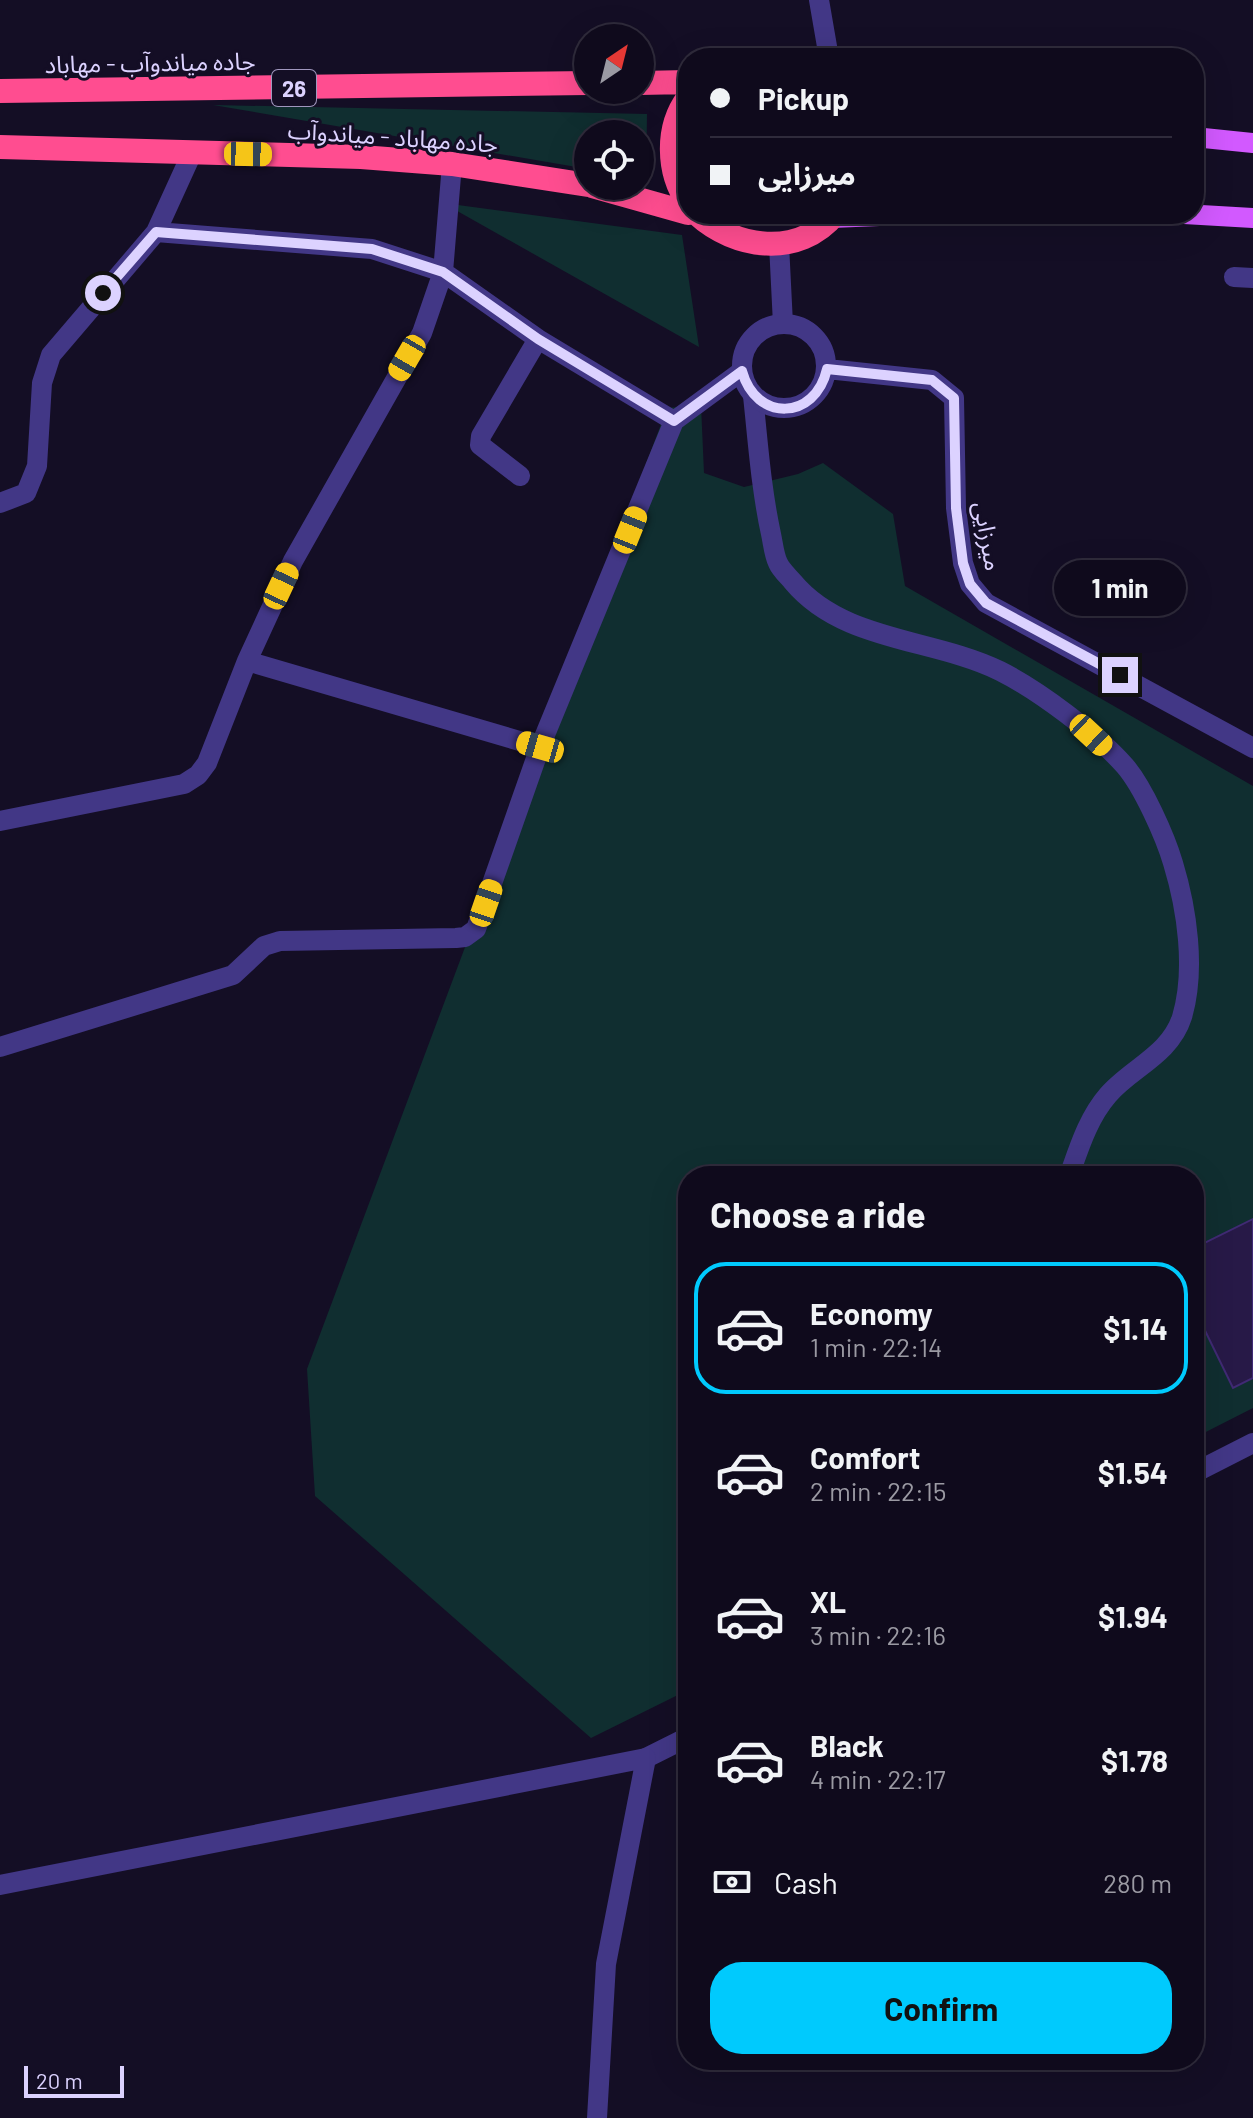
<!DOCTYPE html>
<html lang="en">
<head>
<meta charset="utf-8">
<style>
	:root { --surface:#0f0a1c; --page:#1d1829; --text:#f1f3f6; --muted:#9b9aa3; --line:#2f2b3b; --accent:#00cafd }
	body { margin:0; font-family:Barlow,"Noto Sans Arabic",sans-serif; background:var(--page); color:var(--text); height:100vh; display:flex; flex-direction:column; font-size:30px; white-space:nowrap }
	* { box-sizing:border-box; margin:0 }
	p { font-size:26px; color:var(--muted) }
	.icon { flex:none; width:44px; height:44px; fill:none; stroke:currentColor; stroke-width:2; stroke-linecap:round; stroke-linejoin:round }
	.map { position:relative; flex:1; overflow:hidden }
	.panel { position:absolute; left:678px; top:1166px; width:526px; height:904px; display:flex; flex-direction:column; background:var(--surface); border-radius:32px; box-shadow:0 8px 32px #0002,0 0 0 2px var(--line) }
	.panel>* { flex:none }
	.hud { position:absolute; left:678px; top:48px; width:526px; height:176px; border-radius:32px; box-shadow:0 8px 32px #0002,0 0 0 2px var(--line); display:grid; align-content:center; height:176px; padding:0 32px; background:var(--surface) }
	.needle { width:52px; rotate:35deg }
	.fabs { position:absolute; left:574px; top:24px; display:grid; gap:16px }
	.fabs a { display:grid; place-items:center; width:80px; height:80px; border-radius:50%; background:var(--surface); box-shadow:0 8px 32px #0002,0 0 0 2px var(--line); font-size:40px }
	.scale { position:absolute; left:24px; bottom:20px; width:100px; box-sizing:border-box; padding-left:8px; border:4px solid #dcd2ff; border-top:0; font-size:22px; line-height:28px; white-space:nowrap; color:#dcd2ff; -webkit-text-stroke:6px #140e25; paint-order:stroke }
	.end { position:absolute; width:36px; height:36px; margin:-18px; border:10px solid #dcd2ff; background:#111; box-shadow:0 0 0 4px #111 }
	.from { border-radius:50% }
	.bubble { position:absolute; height:56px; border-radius:28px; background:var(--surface); box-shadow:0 8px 32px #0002,0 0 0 2px var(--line); font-size:26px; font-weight:700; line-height:56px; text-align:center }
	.car { position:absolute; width:24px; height:48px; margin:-24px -12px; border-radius:10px; box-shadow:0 0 6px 2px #0007; background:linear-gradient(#f5c518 24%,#345 0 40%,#f5c518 0 76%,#345 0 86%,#f5c518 0) }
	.hud b { display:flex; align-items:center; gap:28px; height:76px; font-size:30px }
	.hud b+b { border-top:2px solid var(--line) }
	.hud i { width:20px; height:20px; background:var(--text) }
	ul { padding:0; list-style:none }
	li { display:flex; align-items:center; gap:24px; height:132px; margin:0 16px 12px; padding:0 16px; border:4px solid transparent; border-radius:32px }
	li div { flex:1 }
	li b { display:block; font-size:30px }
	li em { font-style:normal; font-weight:700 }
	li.on { border-color:var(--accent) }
	li>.icon { width:72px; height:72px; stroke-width:1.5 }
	h2 { padding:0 32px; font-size:36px; line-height:96px }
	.pay { display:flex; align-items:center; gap:20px; height:88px; padding:0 32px; font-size:30px }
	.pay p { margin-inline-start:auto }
	.cta { display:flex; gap:16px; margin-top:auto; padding:16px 32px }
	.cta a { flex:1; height:92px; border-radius:32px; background:var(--accent); color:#111; font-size:32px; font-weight:700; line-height:92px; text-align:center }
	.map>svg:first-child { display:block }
</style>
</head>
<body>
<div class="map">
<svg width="1253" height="2118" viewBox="0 0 1253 2118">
	<rect width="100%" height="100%" fill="#140e25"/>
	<path fill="#102e30" d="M213 105 647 114 646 180 640 178V134H588V169Z
		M443 203 682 235 699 347Z
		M701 405 704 473 744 487 798 474 823 463 893 514 905 586 1253 786V1408L1194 1438V1176H688V1690L591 1738 315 1496 307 1369 667 408Z"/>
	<path fill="#271947" stroke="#402a74" stroke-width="2" d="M1253 1219V1378L1233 1388 1194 1308V1248Z"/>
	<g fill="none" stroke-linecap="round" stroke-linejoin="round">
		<path stroke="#423786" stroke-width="20" d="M753 396C758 442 761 488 771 534 773 543 774 555 778 563 781 570 788 576 793 582 843 642 933 638 1000 671 1038 690 1097 734 1125 766 1143 787 1165 836 1173 863 1187 909 1196 970 1182 1017 1170 1055 1131 1068 1108 1095 1088 1118 1079 1148 1069 1176
			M1194 1473 1253 1443
			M646 1758 688 1737"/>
		<path stroke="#423786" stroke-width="20" d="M819 0 829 58
			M779 244 783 324
			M1234 277 1253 278
			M742 366a42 42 0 1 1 84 0a42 42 0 1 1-84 0Z
			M827 369 932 380 954 398 956 508 963 563 970 584 986 603 1253 748
			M674 421 742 371
			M520 476 480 445 481 436 538 339
			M0 503 26 493 37 466 42 383 51 355 156 232 192 153
			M247 661 540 747
			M0 821 184 784 198 775 207 763 247 661 293 561 422 333 443 272 452 164
			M0 1047 233 975 264 946 280 941 456 938 465 937 476 929 540 747 674 421 538 339 443 272 372 249 156 232
			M0 1885 646 1758 606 1964 597 2118"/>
		<path stroke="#d259ff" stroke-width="20" d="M1194 137 1253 143
			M1184 214 1253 218
			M832 218 926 214"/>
		<path stroke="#ff4d90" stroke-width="24" d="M748 58H785
			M640 83 688 82
			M0 91 588 83
			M688 98C666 127 667 172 688 202
			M0 147 361 157 452 164 588 185
			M592 186 688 213
			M697 214C735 249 799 258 835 214"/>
	</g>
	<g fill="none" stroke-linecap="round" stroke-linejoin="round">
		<path stroke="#dcd2ff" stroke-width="10" d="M103 293 156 232 372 249 443 272 538 339 674 421 742 371C756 422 815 421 827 369L932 380 954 398 956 508 963 563 970 584 986 603 1120 675"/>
	</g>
	<g text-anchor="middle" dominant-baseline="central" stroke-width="6" stroke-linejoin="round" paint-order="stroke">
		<rect fill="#140e25" stroke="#a097be" stroke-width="2" x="272" y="70" width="44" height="36" rx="6"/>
		<g font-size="22" font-weight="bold" fill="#dcd2ff">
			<text x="294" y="88">26</text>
		</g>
		<g font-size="24" fill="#dcd2ff" stroke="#140e25">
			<text transform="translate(150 62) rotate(-1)">جاده میاندوآب - مهاباد</text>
			<text transform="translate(393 136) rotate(4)">جاده مهاباد - میاندوآب</text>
			<text transform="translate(989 536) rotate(80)">میرزایی</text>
		</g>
	</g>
</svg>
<div class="fabs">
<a><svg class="needle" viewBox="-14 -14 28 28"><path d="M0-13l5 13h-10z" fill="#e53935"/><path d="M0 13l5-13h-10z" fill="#9b9aa3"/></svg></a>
<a><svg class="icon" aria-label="locate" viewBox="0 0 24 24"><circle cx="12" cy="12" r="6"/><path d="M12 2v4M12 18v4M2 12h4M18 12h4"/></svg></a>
</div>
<div class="scale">20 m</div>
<i class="end from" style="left:103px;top:293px"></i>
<i class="end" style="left:1120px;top:675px"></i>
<div class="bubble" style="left:1054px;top:560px;width:132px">1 min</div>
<i class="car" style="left:248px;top:154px;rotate:91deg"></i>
<i class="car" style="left:407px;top:358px;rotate:210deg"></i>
<i class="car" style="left:630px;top:530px;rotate:22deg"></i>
<i class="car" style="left:281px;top:586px;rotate:25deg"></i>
<i class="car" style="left:1091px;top:735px;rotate:133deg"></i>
<i class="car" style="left:540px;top:747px;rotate:286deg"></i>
<i class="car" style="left:486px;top:903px;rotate:19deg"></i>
<div class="hud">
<b><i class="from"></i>Pickup</b>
<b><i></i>میرزایی</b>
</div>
<section class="panel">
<h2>Choose a ride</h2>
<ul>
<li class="on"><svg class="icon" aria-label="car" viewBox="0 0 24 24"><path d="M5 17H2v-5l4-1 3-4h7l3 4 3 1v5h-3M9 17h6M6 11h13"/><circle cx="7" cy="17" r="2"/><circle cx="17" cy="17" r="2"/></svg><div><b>Economy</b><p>1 min · 22:14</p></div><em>$1.14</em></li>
<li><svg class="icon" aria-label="car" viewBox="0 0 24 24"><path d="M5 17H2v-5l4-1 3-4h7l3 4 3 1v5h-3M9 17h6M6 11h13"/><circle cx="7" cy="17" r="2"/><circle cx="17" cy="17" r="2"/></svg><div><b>Comfort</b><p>2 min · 22:15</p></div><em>$1.54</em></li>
<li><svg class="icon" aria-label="car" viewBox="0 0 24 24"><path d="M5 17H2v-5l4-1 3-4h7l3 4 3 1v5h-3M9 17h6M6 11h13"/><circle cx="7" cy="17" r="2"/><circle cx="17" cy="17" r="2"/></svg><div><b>XL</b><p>3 min · 22:16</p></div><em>$1.94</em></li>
<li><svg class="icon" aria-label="car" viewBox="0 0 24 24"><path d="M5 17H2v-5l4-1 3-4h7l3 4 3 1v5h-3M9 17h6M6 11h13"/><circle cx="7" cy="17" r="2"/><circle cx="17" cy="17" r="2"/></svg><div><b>Black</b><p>4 min · 22:17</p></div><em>$1.78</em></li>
</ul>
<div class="pay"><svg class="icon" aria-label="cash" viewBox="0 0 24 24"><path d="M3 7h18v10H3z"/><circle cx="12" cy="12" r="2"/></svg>Cash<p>280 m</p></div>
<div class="cta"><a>Confirm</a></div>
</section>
</div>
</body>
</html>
